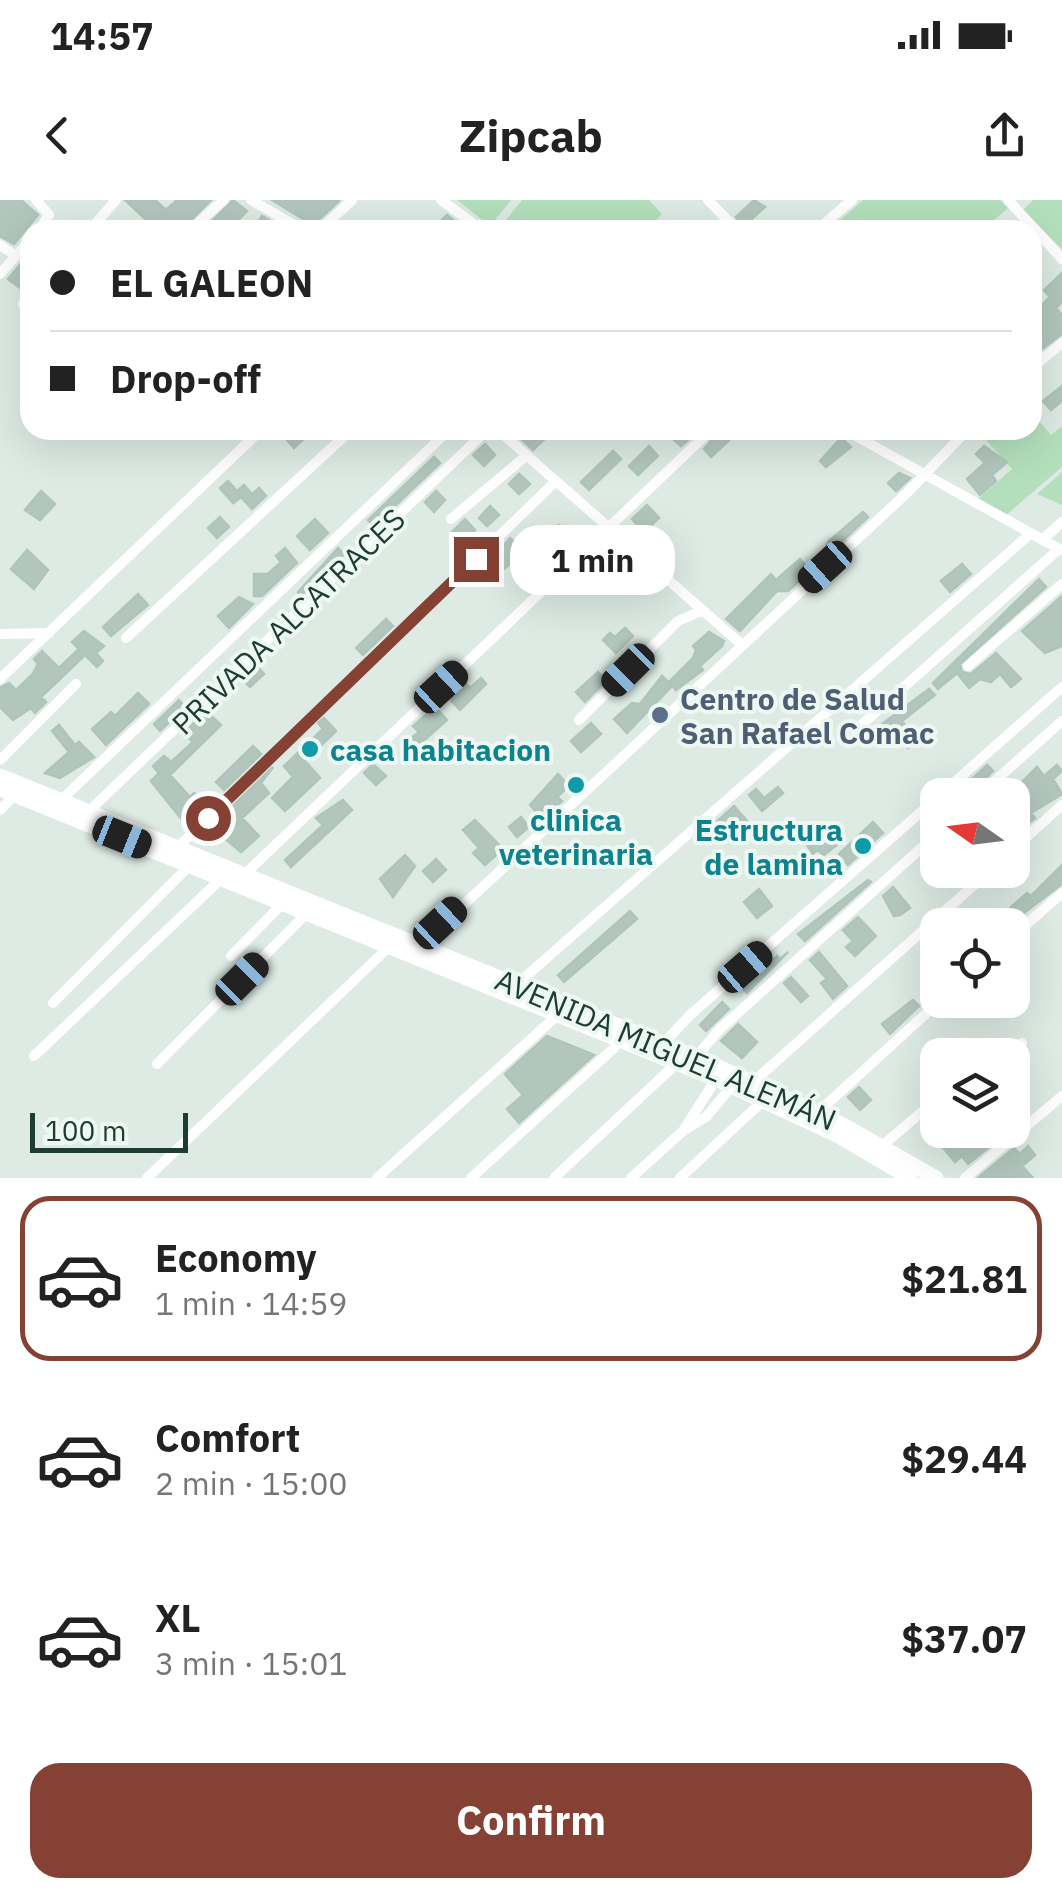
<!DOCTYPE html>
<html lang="en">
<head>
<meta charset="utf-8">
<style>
	:root { --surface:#fff; --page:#f6f6f6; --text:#222; --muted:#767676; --line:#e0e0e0; --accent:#854133 }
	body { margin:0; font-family:"IBM Plex Sans",sans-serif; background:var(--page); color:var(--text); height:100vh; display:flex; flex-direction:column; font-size:38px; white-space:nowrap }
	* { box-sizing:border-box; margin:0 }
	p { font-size:32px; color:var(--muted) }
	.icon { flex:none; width:55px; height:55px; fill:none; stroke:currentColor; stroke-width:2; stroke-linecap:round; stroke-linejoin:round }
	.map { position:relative; height:978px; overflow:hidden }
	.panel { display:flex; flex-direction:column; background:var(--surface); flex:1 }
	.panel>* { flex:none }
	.guide { position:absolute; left:20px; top:20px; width:1022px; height:220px; border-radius:30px; box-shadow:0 10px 40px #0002; display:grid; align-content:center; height:220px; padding:0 30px; background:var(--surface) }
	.needle { width:65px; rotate:284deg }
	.buttons { position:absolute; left:920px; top:578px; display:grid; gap:20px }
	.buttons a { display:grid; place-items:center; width:110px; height:110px; border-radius:20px; background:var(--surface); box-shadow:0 10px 40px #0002; font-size:50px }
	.scale { position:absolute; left:30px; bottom:25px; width:158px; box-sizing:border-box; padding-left:10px; border:5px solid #1d3c32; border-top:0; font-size:28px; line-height:35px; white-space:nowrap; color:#1d3c32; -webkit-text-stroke:8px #eef8f2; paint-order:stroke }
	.end { position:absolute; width:45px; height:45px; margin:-22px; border:12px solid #854133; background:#fff; box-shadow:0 0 0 5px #fff }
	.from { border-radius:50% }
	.bubble { position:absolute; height:70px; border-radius:30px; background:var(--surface); box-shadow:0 10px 40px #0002; font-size:32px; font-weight:800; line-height:70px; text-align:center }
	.car { position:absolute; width:30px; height:60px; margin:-30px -15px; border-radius:12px; box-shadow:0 0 8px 2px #0007; background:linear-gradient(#222 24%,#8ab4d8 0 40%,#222 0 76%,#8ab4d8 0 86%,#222 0) }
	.guide b { display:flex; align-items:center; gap:35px; height:95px; font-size:38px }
	.guide b+b { border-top:2px solid var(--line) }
	.guide i { width:25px; height:25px; background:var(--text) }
	ul { padding:18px 0 0; list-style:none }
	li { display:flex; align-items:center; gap:30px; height:165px; margin:0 20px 15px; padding:0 10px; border:5px solid transparent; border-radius:30px }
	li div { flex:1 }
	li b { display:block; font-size:38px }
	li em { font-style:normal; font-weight:800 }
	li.current { border-color:var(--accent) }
	li>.icon { width:90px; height:90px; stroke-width:1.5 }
	.cta { display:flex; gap:20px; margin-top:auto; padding:20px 30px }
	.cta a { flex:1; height:115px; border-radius:30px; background:var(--accent); color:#fff; font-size:40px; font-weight:800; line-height:115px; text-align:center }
	.status { display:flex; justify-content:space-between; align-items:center; height:70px; padding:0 50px; background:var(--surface); direction:ltr }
	.status svg { height:28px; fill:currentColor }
	header { display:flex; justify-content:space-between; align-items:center; height:130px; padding:0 30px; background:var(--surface); font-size:45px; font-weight:800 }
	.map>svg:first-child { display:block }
</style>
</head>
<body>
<div class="status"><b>14:57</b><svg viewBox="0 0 49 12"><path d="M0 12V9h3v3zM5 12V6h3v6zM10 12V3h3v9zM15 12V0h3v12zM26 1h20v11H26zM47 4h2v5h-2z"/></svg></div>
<header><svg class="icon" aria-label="back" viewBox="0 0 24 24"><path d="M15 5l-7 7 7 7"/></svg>Zipcab<svg class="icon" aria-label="share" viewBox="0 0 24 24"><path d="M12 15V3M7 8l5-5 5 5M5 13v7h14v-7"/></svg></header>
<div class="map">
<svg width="1062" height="978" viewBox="0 0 1062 978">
	<rect width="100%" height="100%" fill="#ddebe4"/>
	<path fill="#b3dfbc" d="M457 0H511L490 26Z
		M522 0H649L662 14 646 30H508L501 26Z
		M863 0H1000L1008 8 982 30H829Z
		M1033 0H1062V49L1023 10Z
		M1033 214 1051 235 1062 226V267L1005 316 977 300 1012 269 980 233 1032 230Z
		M1062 272V305L1037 294Z"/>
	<path fill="#b2c6bd" stroke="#afc5ba" stroke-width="2.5" d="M0 0H21L38 15 14 44 0 36Z
		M125 0H155L166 10 177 0H211L181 30H157Z
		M233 0 247 11 238 20 226 30H203Z
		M272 0H338L339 1 313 25Z
		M754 0 765 7 744 26 736 17Z
		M447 15 452 19 463 30H431Z
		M262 16 285 30H253Z
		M30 53V86L24 91 8 79Z
		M1062 73V102L1056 108 1062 115V134L1039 151 1032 144V115L1050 97 1044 90Z
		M1062 186V201L1051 210 1043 201Z
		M278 230H303L308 235 294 248Z
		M523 230H554L533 250 517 235Z
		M663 230H683L689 239 681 246Z
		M720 230H740L711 257 704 249Z
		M841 238 851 247 826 267 820 261Z
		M485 244 495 255 484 266 473 255Z
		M649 246 658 256 638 275 629 266Z
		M984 246 1007 262 992 275 996 281 980 295 967 279 985 263 976 254Z
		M613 251 621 259 589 290 581 282Z
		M434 257 440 263 374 326 368 320Z
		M899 273 910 278 896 291 888 283Z
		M519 274 530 284 519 294 509 284Z
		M228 281 237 291 244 285 252 294 259 288 266 296 252 309 241 297 233 303 220 288Z
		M41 291 55 304 40 320 25 310Z
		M436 291 445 300 434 312 425 302Z
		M647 305 659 318 644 332 632 319Z
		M490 306 499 315 487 326 479 318Z
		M863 312 868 317 830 353 826 348 829 341Z
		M220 317 229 327 217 338 208 328Z
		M315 319 328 333 310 350 297 336Z
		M465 319 475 330 466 346 452 332Z
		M559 325 572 338 564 346 551 332Z
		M510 338 519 347 526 341 531 346 497 375 487 365Z
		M285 348 297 363 262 396H254V374H268L281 362 276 356Z
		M338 348 344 354 301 396 298 392Z
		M27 350 48 370 34 389 11 369Z
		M619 356 629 366 612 383 602 374Z
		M800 359 810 371 788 391H777L740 431 726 419 771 374 776 380Z
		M586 361 599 375 587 386 574 373Z
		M962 364 971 374 950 392 941 381Z
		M1039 379 1046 387 960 464 962 472 971 474 996 453 1021 479 1011 487 1000 474 991 482 980 479 969 488 957 473 938 489 933 483Z
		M138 394 148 405 111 436 103 427Z
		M1062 396V446L1045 453 1022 431Z
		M239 397 253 404 229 428 218 416Z
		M386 419 393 426 363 455 356 448Z
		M625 428 633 436 616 453 603 440 610 433 615 437Z
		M84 431 104 446 96 453 103 461 97 467 85 455 41 497 46 502 35 513 31 508 13 520 0 507V488L9 483 16 490 32 475 38 464 34 459 42 451 59 468 79 449 72 442Z
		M709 432 724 441 722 446 700 466 703 470 676 490 669 482 693 458 696 450 693 446Z
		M255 464 264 474 250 487 241 478Z
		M598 472 606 481 585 502 576 492Z
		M662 476 672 486 627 533 614 519 632 503 640 504Z
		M481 478 486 484 460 510 446 495 462 480 470 488Z
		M929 489 935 495 902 521 916 541 908 548 895 530 881 542 873 531Z
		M138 493 149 504 106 545 92 529 111 512 115 516Z
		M179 500 185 507 160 531 154 524Z
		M435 507 447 520 411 552 404 544 419 532 413 526Z
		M206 511 221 525 170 575 190 597 194 593 208 606 187 626 151 581 159 573 153 566 164 556 171 562 193 542 184 533Z
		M324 518 336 531 305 561 320 578 285 611 272 598 293 577 284 566 323 529 318 523Z
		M591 523 601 534 581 552 571 541Z
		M59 525 75 545 79 542 94 557 60 578 45 573 69 552 52 531Z
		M253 546 261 554 224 590 216 582Z
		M373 564 386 576 376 585 364 573Z
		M987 565 993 571 970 593 968 583Z
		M1057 565 1062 571 1053 579 1062 594 1031 613 1035 618 1025 626 1020 620 1012 626V592L1037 567 1044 576Z
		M273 567 261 583 269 593 242 618 259 636 241 652 211 627Z
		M558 574 569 586 557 597 562 601 543 619 530 605Z
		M778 587 783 593 762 611 749 595 756 589 764 598Z
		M343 600 352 610 291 667 285 660 323 625 316 618Z
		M734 606 748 622 729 641 714 624Z
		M521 617 529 627 517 637 509 627Z
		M475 620 503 649 485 665 473 653 479 648 463 630Z
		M873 622 883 633 848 665 839 654Z
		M827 628 839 643 824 655 817 650 813 654 807 645Z
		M405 655 415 666 393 697 380 679Z
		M436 659 446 670 433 682 423 671Z
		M1062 665V684L1016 719 1010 708 1027 693 1031 696Z
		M868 680 871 682 805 741 798 734Z
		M893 687 910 708 900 715 894 716 883 696Z
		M759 689 772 706 757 718 744 702Z
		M630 711 637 719 564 782 558 775Z
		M858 717 876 736 855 756 846 747 853 741 843 730Z
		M788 752 747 793 742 788 777 756 780 759Z
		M819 752 847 786 833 799 821 783 827 779 810 760Z
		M791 777 808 796 801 802 784 783Z
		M913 800 919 806 890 834 882 824Z
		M722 802 729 809 706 831 700 825Z
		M738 824 757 842 742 858 721 841Z
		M547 836 594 855 519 923 507 909 523 895 505 874Z
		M859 887 871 900 860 910 848 897Z
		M971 930H986L981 935 990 946 968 964 962 956 955 962 940 944 948 937 954 943Z
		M1028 946 1035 955 1022 966 1033 978 979 977 1014 948 1020 954Z"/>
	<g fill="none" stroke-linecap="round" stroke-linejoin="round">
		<path stroke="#fff" stroke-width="10" d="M36 0 49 15 39 30
			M251 0 303 30
			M441 0 482 30
			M708 0 737 30
			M1008 0 1062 59
			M818 29 852 0
			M90 30 116 0
			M190 30 224 0
			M320 30 352 0
			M0 45 16 56
			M0 74 30 40
			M23 104 30 97
			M1032 168 1062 143
			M498 230 741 444
			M845 230 1061 350
			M451 319 526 256
			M1042 340 1062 322
			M0 434 49 433
			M126 438 351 230
			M968 466 1062 384
			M0 479 261 230
			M579 520 678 421 701 411
			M859 527 1059 349
			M0 560 76 484
			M940 595 1062 487
			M979 595 1062 521
			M57 604 449 230
			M0 610 15 595
			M89 611 487 230
			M180 645 555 282
			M1012 650 1062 605
			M246 673 711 230
			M1012 737 1062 693
			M418 747 909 291 967 230
			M231 756 283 703
			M516 785 1030 334
			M53 803 190 665
			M662 845 690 815 938 597
			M1002 855 1022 843
			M34 856 222 678
			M696 857 719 830 938 633
			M157 864 307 713
			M753 882 991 670
			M816 914 941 800
			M688 928 706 917 732 886
			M882 946 938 898
			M147 978 392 744
			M377 978 562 811
			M471 978 614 848 622 835
			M554 978 677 863
			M631 978 683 931 716 879
			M680 978 764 900
			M965 978 1062 896"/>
		<path stroke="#fff" stroke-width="15" d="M0 576 710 863 845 926 936 978
			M0 589 716 879 839 936 910 978"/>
	</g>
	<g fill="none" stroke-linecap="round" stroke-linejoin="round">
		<path stroke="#854133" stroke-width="12" d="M208 618 476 359"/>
	</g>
	<circle fill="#5c6f8a" stroke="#eef8f2" stroke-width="4" cx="660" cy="515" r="10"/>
	<g fill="#0f9aa8" stroke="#eef8f2" stroke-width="4">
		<circle cx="310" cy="549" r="10"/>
		<circle cx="576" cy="585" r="10"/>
		<circle cx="863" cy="646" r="10"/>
	</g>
	<g text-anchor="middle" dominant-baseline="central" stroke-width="8" stroke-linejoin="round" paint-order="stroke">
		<g font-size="30" fill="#1d3c32" stroke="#eef8f2">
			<text transform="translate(288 421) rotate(-44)">PRIVADA ALCATRACES</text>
			<text transform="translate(666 849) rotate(23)">AVENIDA MIGUEL ALEMÁN</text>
		</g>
		<g font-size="30" font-weight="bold" fill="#4e5e75" stroke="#eef8f2" text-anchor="start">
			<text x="680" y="498">Centro de Salud<tspan x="680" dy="34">San Rafael Comac</tspan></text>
		</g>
		<g font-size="30" font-weight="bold" fill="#0d838f" stroke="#eef8f2" text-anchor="start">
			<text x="330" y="549">casa habitacion</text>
			<text x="576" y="619" text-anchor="middle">clinica<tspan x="576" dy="34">veterinaria</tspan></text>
			<text x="843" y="629" text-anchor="end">Estructura<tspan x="843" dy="34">de lamina</tspan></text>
		</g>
	</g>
</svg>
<div class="buttons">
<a><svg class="needle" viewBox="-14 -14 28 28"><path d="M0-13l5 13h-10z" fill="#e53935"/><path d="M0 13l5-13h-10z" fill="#767676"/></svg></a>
<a><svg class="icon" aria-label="locate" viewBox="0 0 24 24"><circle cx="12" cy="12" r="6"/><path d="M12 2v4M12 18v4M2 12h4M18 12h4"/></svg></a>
<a><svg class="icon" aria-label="layers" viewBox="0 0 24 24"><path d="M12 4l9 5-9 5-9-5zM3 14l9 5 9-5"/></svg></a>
</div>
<div class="scale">100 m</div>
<i class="end from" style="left:208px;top:618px"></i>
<i class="end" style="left:476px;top:359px"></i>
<div class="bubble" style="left:510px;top:325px;width:165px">1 min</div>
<i class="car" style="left:825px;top:367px;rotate:228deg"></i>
<i class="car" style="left:628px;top:470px;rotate:225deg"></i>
<i class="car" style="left:441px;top:487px;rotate:47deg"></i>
<i class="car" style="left:122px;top:637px;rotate:112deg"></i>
<i class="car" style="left:440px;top:723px;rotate:47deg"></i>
<i class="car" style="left:745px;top:767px;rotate:49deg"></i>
<i class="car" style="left:242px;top:779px;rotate:45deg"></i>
<div class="guide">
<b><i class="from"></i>EL GALEON</b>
<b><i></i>Drop-off</b>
</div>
</div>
<section class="panel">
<ul>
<li class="current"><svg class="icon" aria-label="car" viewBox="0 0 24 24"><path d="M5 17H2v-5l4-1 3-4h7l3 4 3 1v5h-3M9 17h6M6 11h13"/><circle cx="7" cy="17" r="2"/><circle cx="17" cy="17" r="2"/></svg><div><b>Economy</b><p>1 min · 14:59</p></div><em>$21.81</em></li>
<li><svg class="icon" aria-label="car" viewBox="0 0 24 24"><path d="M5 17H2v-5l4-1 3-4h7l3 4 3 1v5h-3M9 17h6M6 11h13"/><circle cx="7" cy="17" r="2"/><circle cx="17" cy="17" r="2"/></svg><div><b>Comfort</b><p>2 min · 15:00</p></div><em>$29.44</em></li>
<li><svg class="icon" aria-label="car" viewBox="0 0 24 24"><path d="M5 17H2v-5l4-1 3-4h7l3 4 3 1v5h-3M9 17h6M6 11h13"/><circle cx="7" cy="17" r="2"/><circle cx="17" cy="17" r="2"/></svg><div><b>XL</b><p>3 min · 15:01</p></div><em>$37.07</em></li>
</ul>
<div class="cta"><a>Confirm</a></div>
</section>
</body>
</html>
